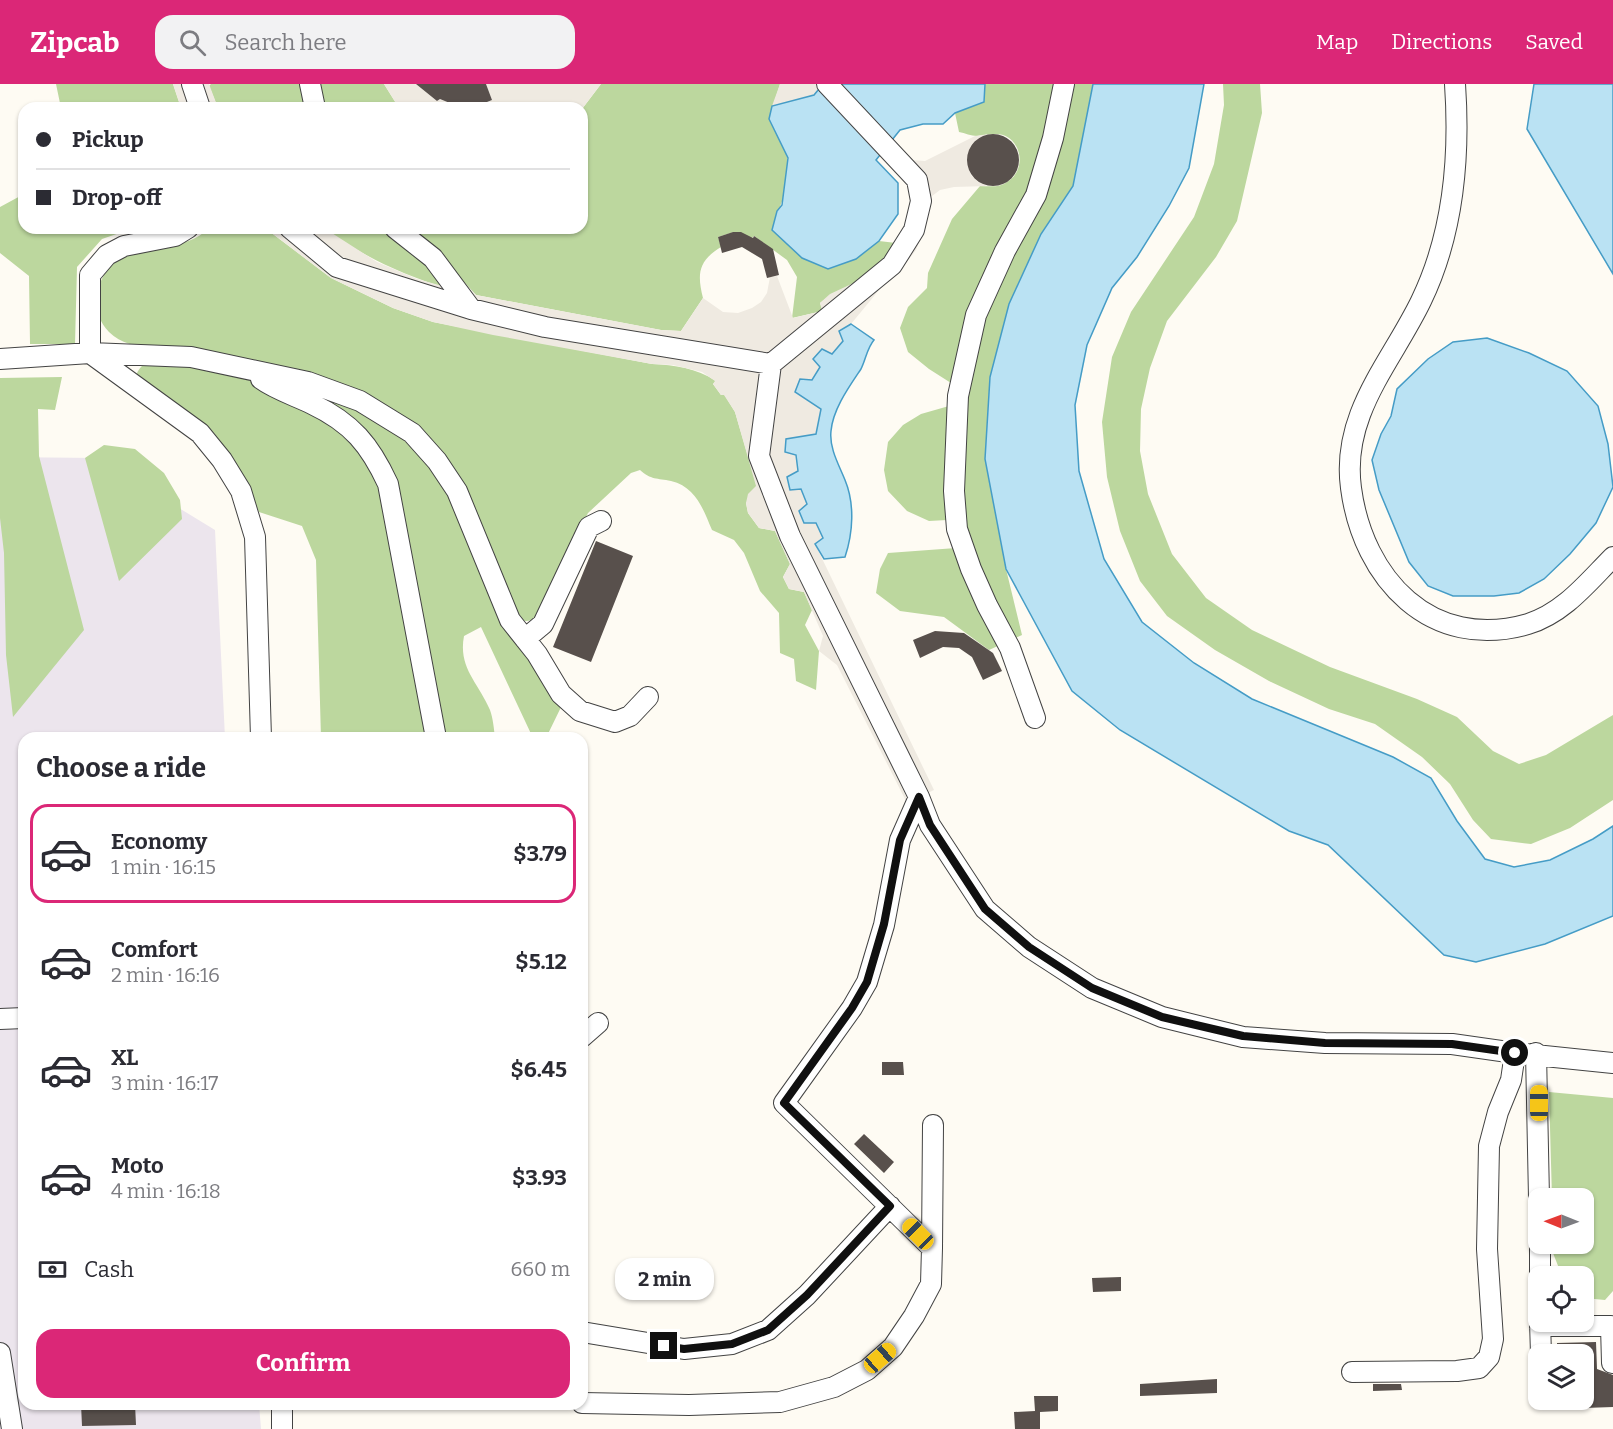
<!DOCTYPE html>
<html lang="en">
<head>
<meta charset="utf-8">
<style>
	:root { --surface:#fff; --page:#f2f2f3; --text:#2b2b33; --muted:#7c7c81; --line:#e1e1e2; --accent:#db2777 }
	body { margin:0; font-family:Bitter,serif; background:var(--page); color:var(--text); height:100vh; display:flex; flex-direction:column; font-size:22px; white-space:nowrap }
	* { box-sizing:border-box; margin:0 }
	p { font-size:20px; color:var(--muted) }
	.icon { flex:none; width:33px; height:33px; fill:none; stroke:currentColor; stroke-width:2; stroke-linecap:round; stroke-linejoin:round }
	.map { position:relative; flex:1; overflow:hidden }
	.side { position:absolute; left:18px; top:648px; width:570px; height:678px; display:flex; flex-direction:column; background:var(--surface); border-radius:18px; box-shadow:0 2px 4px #0004 }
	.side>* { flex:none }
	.banner { position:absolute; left:18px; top:18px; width:570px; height:132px; border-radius:18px; box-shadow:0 2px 4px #0004; display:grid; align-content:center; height:132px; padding:0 18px; background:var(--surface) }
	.needle { width:39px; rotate:271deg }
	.buttons { position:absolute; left:1528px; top:1104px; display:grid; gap:12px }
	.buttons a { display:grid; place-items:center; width:66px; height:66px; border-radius:12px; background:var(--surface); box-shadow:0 2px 4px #0004; font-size:30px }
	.end { position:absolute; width:27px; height:27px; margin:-14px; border:8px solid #101010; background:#fff; box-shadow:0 0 0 3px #fff }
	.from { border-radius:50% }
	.bubble { position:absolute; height:42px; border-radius:18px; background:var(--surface); box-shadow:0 2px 4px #0004; font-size:20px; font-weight:700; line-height:42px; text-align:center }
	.car { position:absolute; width:18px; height:36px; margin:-18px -9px; border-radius:8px; box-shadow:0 0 4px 2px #0007; background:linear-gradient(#f5c518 24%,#345 0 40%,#f5c518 0 76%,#345 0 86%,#f5c518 0) }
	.banner b { display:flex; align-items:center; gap:21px; height:57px; font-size:22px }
	.banner b+b { border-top:2px solid var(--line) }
	.banner i { width:15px; height:15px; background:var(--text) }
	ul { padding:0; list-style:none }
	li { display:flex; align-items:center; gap:18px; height:99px; margin:0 12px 9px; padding:0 6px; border:3px solid transparent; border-radius:18px }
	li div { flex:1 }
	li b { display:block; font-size:22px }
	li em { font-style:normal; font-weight:700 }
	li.selected { border-color:var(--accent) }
	li>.icon { width:54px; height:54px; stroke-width:1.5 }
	h2 { padding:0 18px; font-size:27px; line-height:72px }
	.pay { display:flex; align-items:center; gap:15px; height:66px; padding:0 18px; font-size:22px }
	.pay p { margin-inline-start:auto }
	.button { display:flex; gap:12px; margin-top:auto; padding:12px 18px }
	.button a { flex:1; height:69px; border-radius:18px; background:var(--accent); color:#fff; font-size:24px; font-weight:700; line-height:69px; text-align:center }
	header { display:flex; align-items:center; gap:36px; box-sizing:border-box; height:84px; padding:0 30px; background:var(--accent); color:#fff }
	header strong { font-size:28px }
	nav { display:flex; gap:33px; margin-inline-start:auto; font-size:21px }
	.search { width:420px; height:54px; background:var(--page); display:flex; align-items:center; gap:15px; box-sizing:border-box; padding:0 21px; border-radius:18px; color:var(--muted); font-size:22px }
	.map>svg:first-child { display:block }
</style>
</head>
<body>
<header>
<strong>Zipcab</strong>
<div class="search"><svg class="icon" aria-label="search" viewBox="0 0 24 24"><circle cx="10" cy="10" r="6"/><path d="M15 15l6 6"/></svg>Search here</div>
<nav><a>Map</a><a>Directions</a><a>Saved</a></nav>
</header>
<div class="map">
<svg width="1613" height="1345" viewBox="0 0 1613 1345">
	<rect width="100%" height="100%" fill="#fefbf3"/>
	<path fill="#ece5ed" d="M0 373 97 374 215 446 225 654H24V1320H259L261 1345H0Z"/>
	<path fill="#bcd79e" d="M56 0H173L181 24H61Z
		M211 0H303L307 24H218L209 2Z
		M317 0H384L399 24H322Z
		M601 0H780L769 35C774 47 784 60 787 73 794 97 778 124 772 146L801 173 855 175 879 157 896 159C886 174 874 188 858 197 844 205 832 209 820 219L823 227 792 234 797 193 787 176 754 152 752 154 734 148 718 153 721 163C698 177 697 190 703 214L681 247 661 246 476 211 432 164 407 144H582V25Z
		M985 0H1093L1073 102 1041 150 1009 220 990 293 985 375 1006 485 1022 551 989 566 944 533 900 527 876 509 880 485 888 469 956 464 947 436 929 437 907 427 888 407 884 386 888 358 903 341 921 330 949 322 951 299 929 285 908 268 900 244 908 223 927 204 928 189 952 135 980 102C989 102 999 104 1007 98 1023 89 1024 65 1009 54 999 47 988 51 977 52 971 52 965 49 959 48L955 29 984 18Z
		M1223 0H1260L1262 29 1237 137 1216 173 1167 237 1150 284 1141 325 1140 367 1148 410 1172 470 1206 514 1252 546 1330 583 1417 615 1457 633 1493 667 1519 680 1546 671 1613 631V716L1570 744 1531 760 1491 755 1473 736 1450 700 1422 673 1375 640 1329 625 1269 597 1215 566 1167 532 1140 497 1120 447 1107 393 1102 338 1112 273 1131 228 1194 133 1214 80 1224 21Z
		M24 110V144H134L102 155 77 183 75 260H30L29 192 0 169V123Z
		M209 144H265L331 194 393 224 433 238 652 280C675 281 696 284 716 297L713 300 721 311 724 310 735 328 757 403 746 419 748 429 759 444 775 447 790 480 783 493 789 505 804 508 812 526 805 541 819 567 816 606 796 597 794 575 780 569 779 529 760 507 744 469 734 456 712 446C703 425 696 403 671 397 657 394 651 396 640 386L631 389 588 429 536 533C529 538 525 538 517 534L483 452 393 332 152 264C136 262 121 260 109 248 86 225 97 187 123 173 152 157 183 169 209 144Z
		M324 144H385L435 187 447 204C402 191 362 172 324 144Z
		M180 277 326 307 406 352 443 395 563 619 546 654H533L481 543 464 552C458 584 478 598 490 626 493 634 494 645 495 654H321L316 476 302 442 259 428 241 388 214 349 136 292C142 272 163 277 180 277Z
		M62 293 55 326 38 325 39 372 84 546 13 633 6 571 4 469 0 434V294Z
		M104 361 135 365 164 389 180 416 182 435 119 497 85 374Z
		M1549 1008 1613 1014V1207L1605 1216 1584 1214V1192H1562L1553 1169V1160H1584V1114H1552Z"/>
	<path fill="#efeae1" d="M173 0H209L218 24H181Z
		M384 0H420L419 2 437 17 440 15 462 24H399Z
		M486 0H601L582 25 472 24 492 16Z
		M780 0H823L814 11 772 22Z
		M989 50 979 54 971 61 967 81 971 91 978 98 987 102 954 103 940 106 928 115 927 138 916 166 899 188 884 200 851 240 840 247 843 257 832 270 822 265 813 275 820 283 812 296 795 308 821 325 816 351 786 355 796 371 798 387 787 393 791 406 801 405 807 420 800 428 816 439 823 454 815 460 934 706 907 719 837 581 819 567 823 552 804 508 789 505 783 493 790 480 775 447 759 444 748 429 746 419 748 410 756 402 735 328 724 311H721L713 300 715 297 702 288 673 281 652 280 493 251 433 238 393 224 331 194 265 144H324L377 178 417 195 446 203 435 187 385 144H407L432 164 476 211 661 246 681 247 703 214 723 228 738 229 752 224 761 218 767 209 770 193 777 192 793 234 822 227 820 219 830 210 860 196 883 177 907 146 913 116 902 89 896 61 911 76 925 77 975 52Z"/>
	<path fill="#bae2f3" stroke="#459cc6" stroke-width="1.5" d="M823 0H985L984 18 955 29 943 40H923L900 46 876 76 898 99V130L879 157 856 175 828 185 802 174 772 146 777 127 782 121 788 74 769 35 772 22 814 11Z
		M1093 0H1204L1189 84 1169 122 1137 173 1112 204 1087 261 1075 321 1079 387 1104 475 1142 538 1194 579 1252 615 1393 673 1431 694 1457 737 1485 775 1514 783 1550 776 1593 755 1613 742V832L1545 860 1476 878 1444 871 1328 761 1289 747 1120 646 1072 607 1006 485 985 375 990 293 1009 220 1041 150 1073 102Z
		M1534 0H1613V190L1527 45Z
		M851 240 874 256C867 264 866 275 861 285 849 303 833 325 831 347 829 364 839 381 845 396 855 420 853 449 845 473L824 475 815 460 823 454 816 439H804L799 427 807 420 801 405 790 406 787 393 798 387 796 371 785 368 786 355 816 350 821 325 795 308 800 295 812 296 820 283 813 275 822 265 832 270 843 257 839 247Z
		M1487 254 1529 269 1567 287 1598 322 1608 360 1613 403 1596 439 1570 470 1544 495 1519 509 1494 512H1453L1428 502 1409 478 1379 406 1372 376 1381 350 1391 332 1397 305 1428 275 1453 258Z"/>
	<path fill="#58504c" d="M416 0H486L492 16 472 24H462L440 15 437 17Z
		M967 76a26 26 0 1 1 52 0a26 26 0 1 1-52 0Z
		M733 148H741L753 154 754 152 773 165 779 191 767 194 762 175 742 163 722 169 718 153Z
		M596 457 633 472 591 578 553 563Z
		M935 547 964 549 993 569 1002 587 983 596 972 573 959 564 943 563 920 574 913 556Z
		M882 978H903L904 991H882Z
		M864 1050 894 1078 884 1089 854 1060Z
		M1121 1193V1207L1093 1208 1092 1194Z
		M1596 1258 1597 1285 1613 1291V1323L1584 1324V1270H1557V1259Z
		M1217 1295V1309L1140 1312V1300Z
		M1373 1300H1401L1402 1306 1373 1307Z
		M1034 1312H1058V1327L1040 1328V1345H1015L1014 1328 1035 1327Z
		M81 1320H135L136 1341 82 1342Z"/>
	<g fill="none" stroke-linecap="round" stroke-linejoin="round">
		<g stroke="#434343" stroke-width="22">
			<path id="minor" d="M192 0 200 24
				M310 0 315 24
				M1455 0C1460 72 1453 151 1421 217 1391 279 1341 330 1351 404 1363 495 1431 568 1528 540 1564 529 1588 498 1613 473
				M188 144 175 152 124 162 107 171 90 191V269L200 349 222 376 241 407 255 453 261 654
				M290 144 337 183 471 225 545 243 771 280 892 181 914 146 921 117 917 96 827 0
				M395 144 433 174 471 225
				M0 275 90 269 191 273 308 298 360 317 412 349 437 377 457 407 510 536 537 570 561 610 580 627 615 638 630 632 648 613
				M771 280 759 372 790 452 919 713 930 741 985 825 1029 863 1092 904 1162 933 1243 953 1325 959 1452 960 1515 969 1613 979
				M261 295C276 306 296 312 312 320 352 339 370 361 388 400L436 654
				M525 555 543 540 589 443 601 437
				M1035 634 1010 564 987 521 971 485 957 445 954 407 958 312 976 231 1005 167 1036 111 1053 54 1064 0
				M0 935 24 934
				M582 953 598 939
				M1536 969 1539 1114
				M1540 1160V1192
				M932 1164 933 1041
				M1540 1238 1541 1270
				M1540 1242H1611L1612 1279
				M582 1248 684 1265 732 1260 768 1246 807 1211 890 1122
				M0 1269 12 1345
				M1352 1288 1457 1287 1479 1284 1489 1273 1493 1255 1487 1165 1489 1062 1498 1028 1511 996 1515 969
				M582 1319 689 1321 780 1318 834 1303 867 1286 893 1263 914 1232 931 1200 932 1164 784 1019 852 924 867 898 884 841 900 756 919 713
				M282 1320V1345"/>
		</g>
		<use href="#minor" stroke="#fff" stroke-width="20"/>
	</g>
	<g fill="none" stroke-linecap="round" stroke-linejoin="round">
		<path stroke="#101010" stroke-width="8" d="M664 1262 684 1265 732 1260 768 1246 807 1211 890 1122 784 1019 852 924 867 898 884 840 900 756 919 713 930 741 985 825 1029 863 1092 904 1162 933 1243 952 1325 959 1452 960 1515 969"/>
	</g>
</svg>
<div class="buttons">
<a><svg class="needle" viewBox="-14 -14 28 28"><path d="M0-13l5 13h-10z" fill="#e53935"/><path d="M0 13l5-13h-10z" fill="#7c7c81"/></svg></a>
<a><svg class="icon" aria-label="locate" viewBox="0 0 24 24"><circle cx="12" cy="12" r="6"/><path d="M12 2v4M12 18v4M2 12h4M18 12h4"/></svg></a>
<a><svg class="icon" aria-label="layers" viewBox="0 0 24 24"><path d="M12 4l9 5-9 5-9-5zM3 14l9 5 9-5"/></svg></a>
</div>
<i class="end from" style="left:1515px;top:969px"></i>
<i class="end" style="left:664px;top:1262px"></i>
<div class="bubble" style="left:615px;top:1174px;width:99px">2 min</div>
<i class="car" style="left:1539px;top:1019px;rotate:0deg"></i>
<i class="car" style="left:918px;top:1150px;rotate:315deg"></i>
<i class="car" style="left:880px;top:1274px;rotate:49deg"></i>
<div class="banner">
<b><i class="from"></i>Pickup</b>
<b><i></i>Drop-off</b>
</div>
<section class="side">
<h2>Choose a ride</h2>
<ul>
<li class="selected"><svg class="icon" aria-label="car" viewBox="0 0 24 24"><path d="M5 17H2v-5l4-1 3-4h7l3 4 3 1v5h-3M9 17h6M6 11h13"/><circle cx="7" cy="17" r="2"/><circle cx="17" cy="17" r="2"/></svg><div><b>Economy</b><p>1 min · 16:15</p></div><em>$3.79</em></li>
<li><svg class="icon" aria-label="car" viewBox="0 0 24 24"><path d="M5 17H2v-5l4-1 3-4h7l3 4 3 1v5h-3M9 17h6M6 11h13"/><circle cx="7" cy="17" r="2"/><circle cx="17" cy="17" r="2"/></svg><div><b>Comfort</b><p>2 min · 16:16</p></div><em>$5.12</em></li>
<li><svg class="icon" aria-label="car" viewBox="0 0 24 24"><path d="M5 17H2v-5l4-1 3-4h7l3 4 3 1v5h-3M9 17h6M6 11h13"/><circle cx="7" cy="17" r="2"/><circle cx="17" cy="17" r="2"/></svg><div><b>XL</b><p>3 min · 16:17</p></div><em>$6.45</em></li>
<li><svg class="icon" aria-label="car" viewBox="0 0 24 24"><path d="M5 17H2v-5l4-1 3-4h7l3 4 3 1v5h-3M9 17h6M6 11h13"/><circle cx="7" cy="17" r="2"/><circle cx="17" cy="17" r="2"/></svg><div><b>Moto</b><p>4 min · 16:18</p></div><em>$3.93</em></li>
</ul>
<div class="pay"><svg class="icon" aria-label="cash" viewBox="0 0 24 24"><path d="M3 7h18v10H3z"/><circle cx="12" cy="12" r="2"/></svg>Cash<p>660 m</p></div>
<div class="button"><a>Confirm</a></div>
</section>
</div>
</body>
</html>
